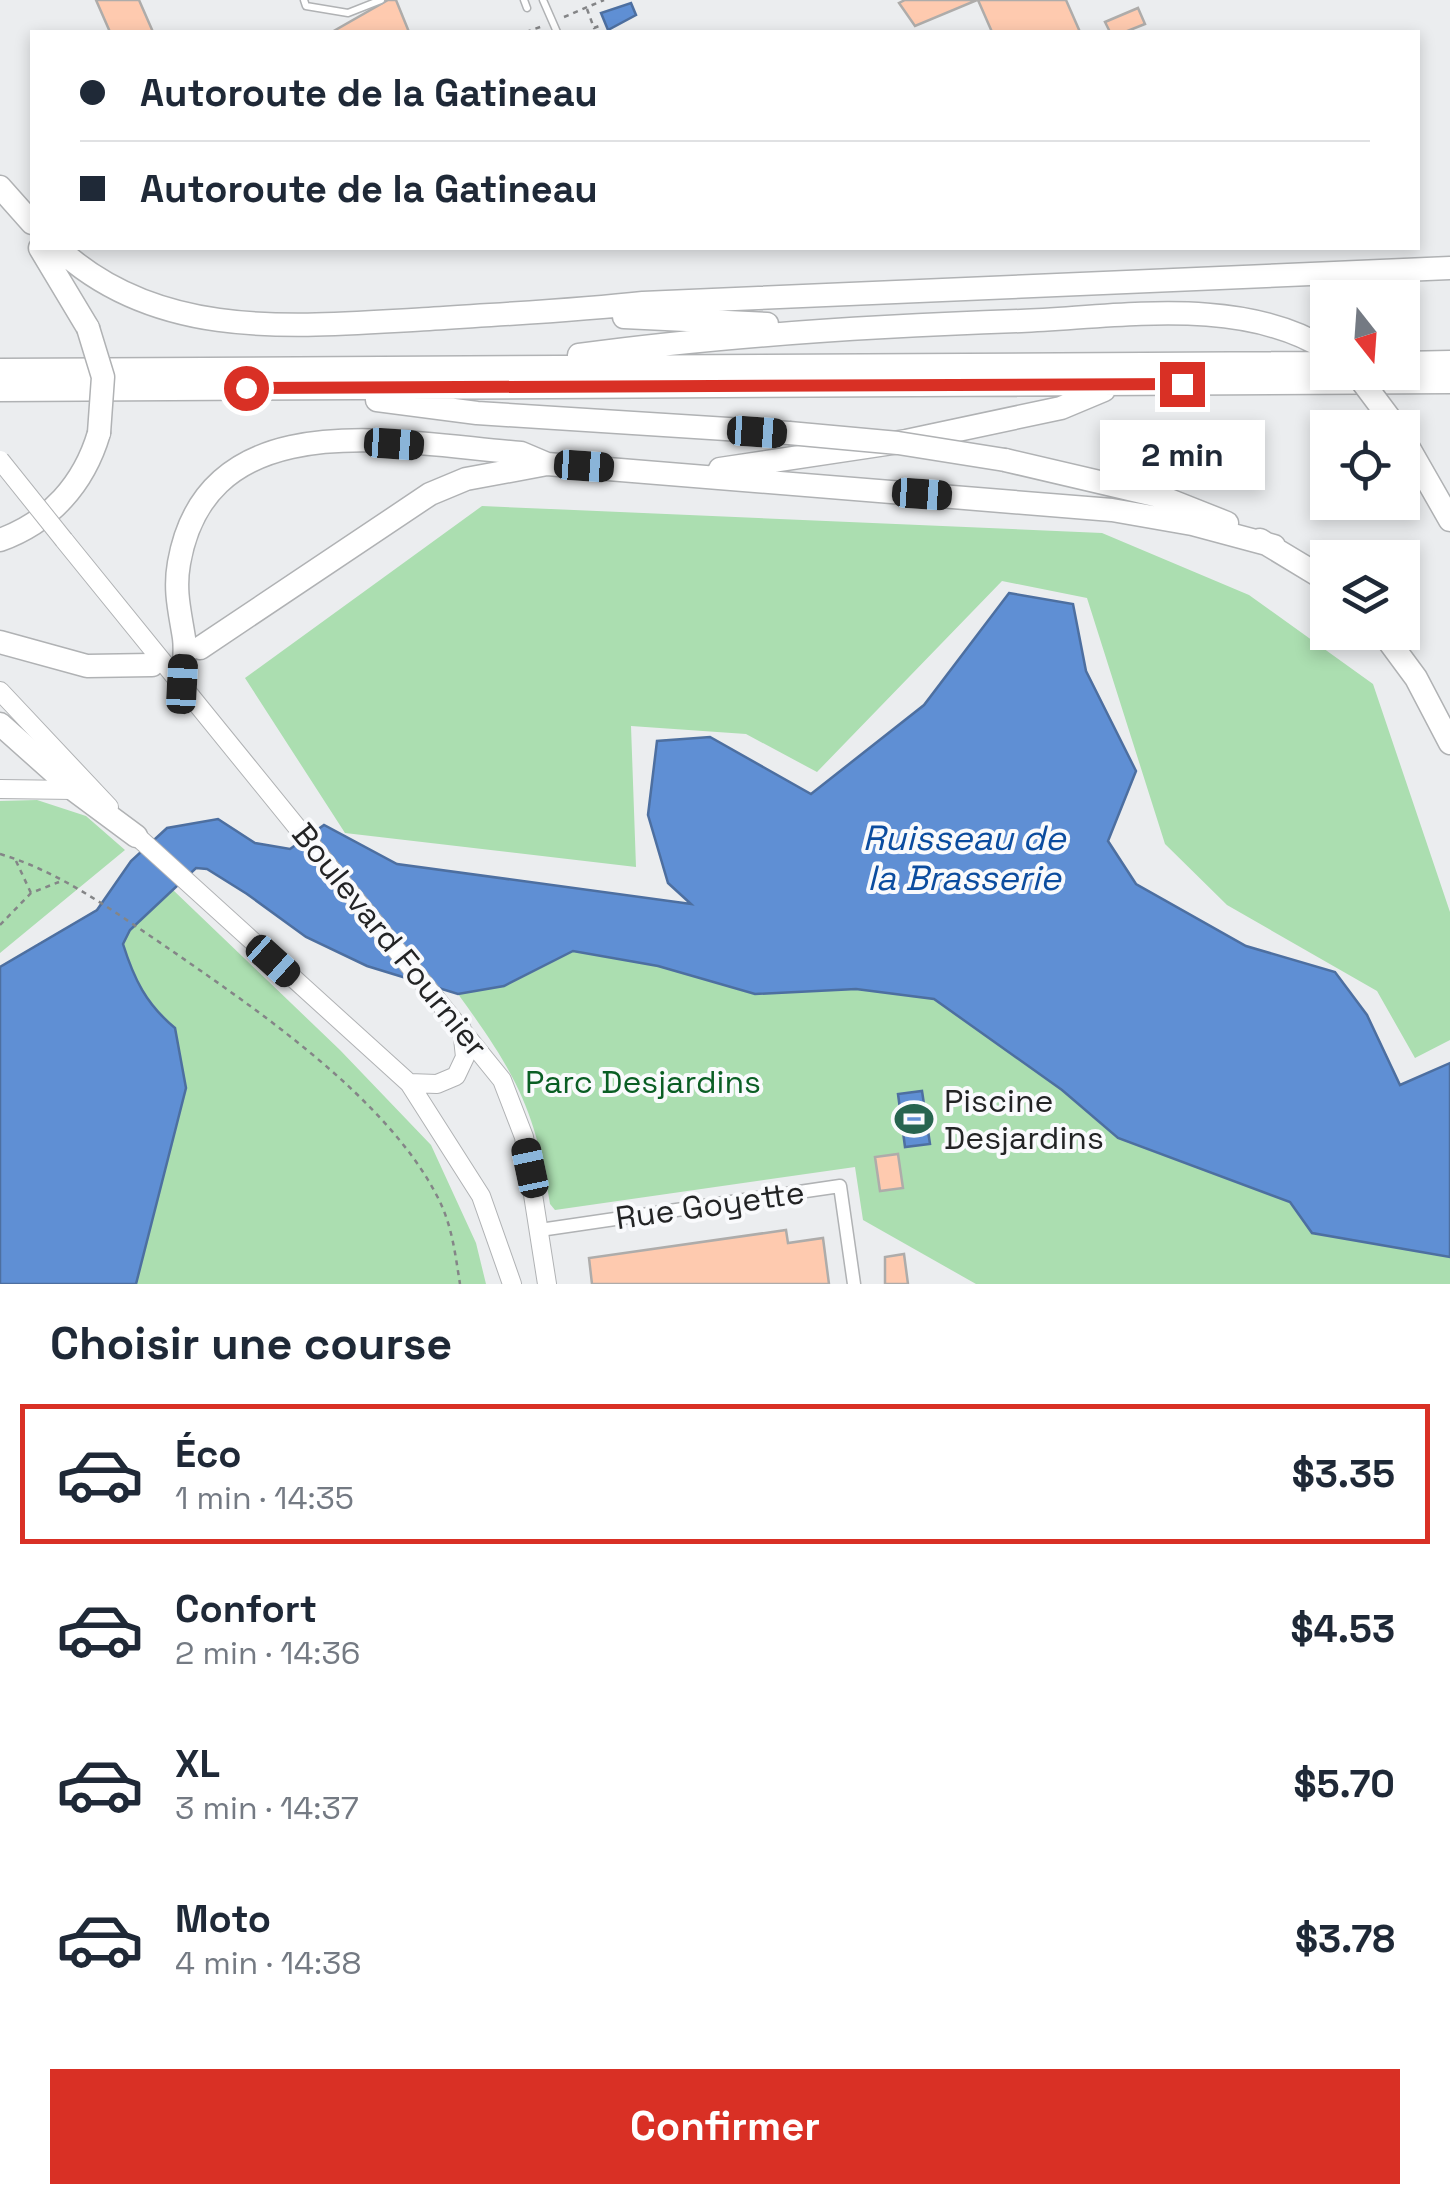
<!DOCTYPE html>
<html lang="fr">
<head>
<meta charset="utf-8">
<style>
	:root { --surface:#fff; --page:#f2f2f3; --text:#1f2937; --muted:#747a83; --line:#e0e1e3; --accent:#d93025 }
	body { margin:0; font-family:"Space Grotesk",sans-serif; background:var(--page); color:var(--text); height:100vh; display:flex; flex-direction:column; font-size:38px; white-space:nowrap }
	* { box-sizing:border-box; margin:0 }
	p { font-size:32px; color:var(--muted) }
	.icon { flex:none; width:55px; height:55px; fill:none; stroke:currentColor; stroke-width:2; stroke-linecap:round; stroke-linejoin:round }
	.map { position:relative; height:1284px; overflow:hidden }
	.drawer { display:flex; flex-direction:column; background:var(--surface); flex:1 }
	.drawer>* { flex:none }
	.top-card { position:absolute; left:30px; top:30px; width:1390px; height:220px; border-radius:0px; box-shadow:0 5px 15px #0003; display:grid; align-content:center; height:220px; padding:0 50px; background:var(--surface) }
	.needle { width:65px; rotate:163deg }
	.controls { position:absolute; left:1310px; top:280px; display:grid; gap:20px }
	.controls a { display:grid; place-items:center; width:110px; height:110px; border-radius:0px; background:var(--surface); box-shadow:0 5px 15px #0003; font-size:50px }
	.end { position:absolute; width:45px; height:45px; margin:-22px; border:12px solid #d93025; background:#fff; box-shadow:0 0 0 5px #fff }
	.from { border-radius:50% }
	.bubble { position:absolute; height:70px; border-radius:0px; background:var(--surface); box-shadow:0 5px 15px #0003; font-size:32px; font-weight:600; line-height:70px; text-align:center }
	.car { position:absolute; width:30px; height:60px; margin:-30px -15px; border-radius:12px; box-shadow:0 0 8px 2px #0007; background:linear-gradient(#222 24%,#8ab4d8 0 40%,#222 0 76%,#8ab4d8 0 86%,#222 0) }
	.top-card b { display:flex; align-items:center; gap:35px; height:95px; font-size:38px }
	.top-card b+b { border-top:2px solid var(--line) }
	.top-card i { width:25px; height:25px; background:var(--text) }
	ul { padding:0; list-style:none }
	li { display:flex; align-items:center; gap:30px; height:140px; margin:0 20px 15px; padding:0 30px; border:5px solid transparent; border-radius:0px }
	li div { flex:1 }
	li b { display:block; font-size:38px }
	li em { font-style:normal; font-weight:600 }
	li.selected { border-color:var(--accent) }
	li>.icon { width:90px; height:90px; stroke-width:1.5 }
	h2 { padding:0 50px; font-size:45px; line-height:120px }
	.button { display:flex; gap:20px; margin-top:auto; padding:20px 50px }
	.button a { flex:1; height:115px; border-radius:0px; background:var(--accent); color:#fff; font-size:40px; font-weight:600; line-height:115px; text-align:center }
	.map>svg:first-child { display:block }
</style>
</head>
<body>
<div class="map">
<svg width="1450" height="1284" viewBox="0 0 1450 1284">
	<rect width="100%" height="100%" fill="#ebedef"/>
	<path fill="#abdeb0" d="M482 506 1102 533 1249 595 1373 684 1450 912V1040L1415 1058 1377 991 1227 905 1165 844 1087 598 1002 581 817 772 746 734 631 726 636 867 345 833 245 678Z
		M37 800 86 816 125 850 0 953V801Z
		M172 889 340 1050 431 1145 476 1243 486 1284H136L186 1088 175 1028C147 1004 134 979 123 944L130 930Z
		M573 951 658 966 755 994 856 989 934 999 1062 1090 1118 1138 1290 1202 1312 1233 1450 1257V1284H976L863 1220 855 1167 555 1210 550 1204C536 1109 514 1071 458 994L504 986Z"/>
	<path fill="#5f8fd4" stroke="#4d6fa0" stroke-width="2.5" d="M631 3 636 15 608 30 601 13Z
		M1009 593 1073 604 1086 671 1136 771 1108 841 1136 884 1246 946 1335 972 1367 1015 1400 1085 1450 1063V1257L1312 1233 1290 1202 1118 1138 1062 1090 934 999 856 989 755 994 658 966 573 951 504 986 458 994 367 966 306 937 247 894 207 869 196 868 130 930 123 944C134 979 146 1004 175 1028L186 1088 136 1284H0V967L97 910 131 861 167 828 218 819 255 843 290 849 324 825 397 864 691 904 668 883 648 815 657 741 710 737 811 794 924 705Z
		M922 1091 930 1144 905 1147 898 1094Z"/>
	<path fill="#fecaaf" stroke="#aeacaa" stroke-width="2.5" d="M96 0H139L153 32H110Z
		M388 0H396L409 32H332Z
		M905 0H977L915 26 899 3Z
		M978 0H1066L1080 32H992Z
		M1138 8 1145 24 1125 32H1110L1105 22Z
		M898 1154 903 1188 880 1191 875 1157Z
		M786 1230 788 1243 823 1238 829 1284H592L589 1258Z
		M904 1254 908 1284H885V1257Z"/>
	<g fill="none" stroke-linecap="round" stroke-linejoin="round">
		<g stroke="#b0b2b4" stroke-width="9">
			<path id="service" d="M304 0 306 6 348 13 381 0
				M524 0 527 8
				M543 0 557 32"/>
		</g>
		<g stroke="#b0b2b4" stroke-width="15">
			<path id="minor" d="M540 1230 840 1186 854 1284"/>
		</g>
		<g stroke="#b0b2b4" stroke-width="20">
			<path id="secondary" d="M64 540 502 1080 524 1137 547 1284
				M0 691 109 807
				M0 789 74 790
				M130 830 409 1083 481 1196 512 1284
				M409 1083 437 1084 456 1076 465 1057 462 1029"/>
		</g>
		<g stroke="#b0b2b4" stroke-width="25">
			<path id="motorway" d="M0 187 32 223
				M40 248 88 328
				M58 248C160 343 300 326 429 319 500 314 571 311 643 303L1450 268
				M624 317 767 324
				M579 355C726 335 873 326 1021 321 1119 317 1240 295 1328 350
				M1402 363 1450 362
				M0 370 1328 363
				M0 390 1450 382
				M377 400 477 413 789 433
				M1402 436 1450 520
				M1005 460 1159 496 1227 523
				M720 469 906 441 1061 408 1104 390
				M0 540C50 522 84 484 99 433
				M1260 540 1328 581
				M1382 632 1416 678 1450 743
				M0 642 87 666 152 665
				M200 648 430 494 466 479 547 464 1112 510 1192 524 1274 546
				M183 684C183 670 186 653 184 638 180 612 174 591 179 563 208 398 403 444 521 453L547 464
				M0 724 74 790 136 836"/>
		</g>
		<path stroke="#848587" stroke-width="2.5" stroke-dasharray="5 5" stroke-linecap="butt" d="M587 9 594 28 599 26
			M564 17 604 0
			M526 32 543 26
			M0 854C61 872 113 911 165 946 256 1009 386 1097 437 1196 452 1224 455 1253 460 1284
			M16 861 31 893
			M0 925 31 893 59 882"/>
		<use href="#service" stroke="#fff" stroke-width="6"/>
		<use href="#minor" stroke="#fff" stroke-width="12"/>
		<use href="#secondary" stroke="#fff" stroke-width="18"/>
		<use href="#motorway" stroke="#fff" stroke-width="22"/>
		<g stroke="#b0b2b4" stroke-width="20" stroke-linecap="butt">
			<path id="secondary-bridge" d="M0 460 64 540"/>
		</g>
		<g stroke="#b0b2b4" stroke-width="25" stroke-linecap="butt">
			<path id="motorway-bridge" d="M88 328 103 377 99 433
				M1355 372 1397 428
				M789 433 898 443 1005 460"/>
		</g>
		<use href="#secondary-bridge" stroke="#fff" stroke-width="18"/>
		<use href="#motorway-bridge" stroke="#fff" stroke-width="22"/>
	</g>
	<g fill="none" stroke-linecap="round" stroke-linejoin="round">
		<path stroke="#d93025" stroke-width="12" d="M246 388 1182 384"/>
	</g>
	<defs>
		<g id="stadium-bare" transform="scale(3)"><path d="M0-5a6.5 5 0 1 0 0 10a6.5 5 0 1 0 0-10ZM-3.5-1.8h7v3.6h-7Z" fill="#27644f" stroke="#f9fafc" stroke-width="2.5" paint-order="stroke"/></g>
	</defs>
	<g fill-rule="evenodd">
		<use href="#stadium-bare" x="914" y="1119"/>
	</g>
	<g text-anchor="middle" dominant-baseline="central" stroke-width="8" stroke-linejoin="round" paint-order="stroke">
		<g font-size="32" fill="#232425" stroke="#f9fafc">
			<text transform="translate(390 940) rotate(51)">Boulevard Fournier</text>
			<text transform="translate(710 1205) rotate(-8)">Rue Goyette</text>
		</g>
		<g font-size="32" fill="#0a5e24" stroke="#f9fafc">
			<text x="643" y="1082">Parc Desjardins</text>
		</g>
		<g font-size="32" fill="#232425" stroke="#f9fafc" text-anchor="start">
			<text x="944" y="1101">Piscine<tspan x="944" dy="37">Desjardins</tspan></text>
		</g>
		<g font-size="35" font-style="italic" fill="#0b4c9f" stroke="#f9fafc">
			<text x="964" y="838">Ruisseau de<tspan x="964" dy="40">la Brasserie</tspan></text>
		</g>
	</g>
</svg>
<div class="controls">
<a><svg class="needle" viewBox="-14 -14 28 28"><path d="M0-13l5 13h-10z" fill="#e53935"/><path d="M0 13l5-13h-10z" fill="#747a83"/></svg></a>
<a><svg class="icon" aria-label="locate" viewBox="0 0 24 24"><circle cx="12" cy="12" r="6"/><path d="M12 2v4M12 18v4M2 12h4M18 12h4"/></svg></a>
<a><svg class="icon" aria-label="layers" viewBox="0 0 24 24"><path d="M12 4l9 5-9 5-9-5zM3 14l9 5 9-5"/></svg></a>
</div>
<i class="end from" style="left:246px;top:388px"></i>
<i class="end" style="left:1182px;top:384px"></i>
<div class="bubble" style="left:1100px;top:420px;width:165px">2 min</div>
<i class="car" style="left:757px;top:432px;rotate:94deg"></i>
<i class="car" style="left:394px;top:444px;rotate:94deg"></i>
<i class="car" style="left:584px;top:466px;rotate:94deg"></i>
<i class="car" style="left:922px;top:494px;rotate:94deg"></i>
<i class="car" style="left:182px;top:684px;rotate:3deg"></i>
<i class="car" style="left:273px;top:961px;rotate:132deg"></i>
<i class="car" style="left:530px;top:1168px;rotate:348deg"></i>
<div class="top-card">
<b><i class="from"></i>Autoroute de la Gatineau</b>
<b><i></i>Autoroute de la Gatineau</b>
</div>
</div>
<section class="drawer">
<h2>Choisir une course</h2>
<ul>
<li class="selected"><svg class="icon" aria-label="car" viewBox="0 0 24 24"><path d="M5 17H2v-5l4-1 3-4h7l3 4 3 1v5h-3M9 17h6M6 11h13"/><circle cx="7" cy="17" r="2"/><circle cx="17" cy="17" r="2"/></svg><div><b>Éco</b><p>1 min · 14:35</p></div><em>$3.35</em></li>
<li><svg class="icon" aria-label="car" viewBox="0 0 24 24"><path d="M5 17H2v-5l4-1 3-4h7l3 4 3 1v5h-3M9 17h6M6 11h13"/><circle cx="7" cy="17" r="2"/><circle cx="17" cy="17" r="2"/></svg><div><b>Confort</b><p>2 min · 14:36</p></div><em>$4.53</em></li>
<li><svg class="icon" aria-label="car" viewBox="0 0 24 24"><path d="M5 17H2v-5l4-1 3-4h7l3 4 3 1v5h-3M9 17h6M6 11h13"/><circle cx="7" cy="17" r="2"/><circle cx="17" cy="17" r="2"/></svg><div><b>XL</b><p>3 min · 14:37</p></div><em>$5.70</em></li>
<li><svg class="icon" aria-label="car" viewBox="0 0 24 24"><path d="M5 17H2v-5l4-1 3-4h7l3 4 3 1v5h-3M9 17h6M6 11h13"/><circle cx="7" cy="17" r="2"/><circle cx="17" cy="17" r="2"/></svg><div><b>Moto</b><p>4 min · 14:38</p></div><em>$3.78</em></li>
</ul>
<div class="button"><a>Confirmer</a></div>
</section>
</body>
</html>
